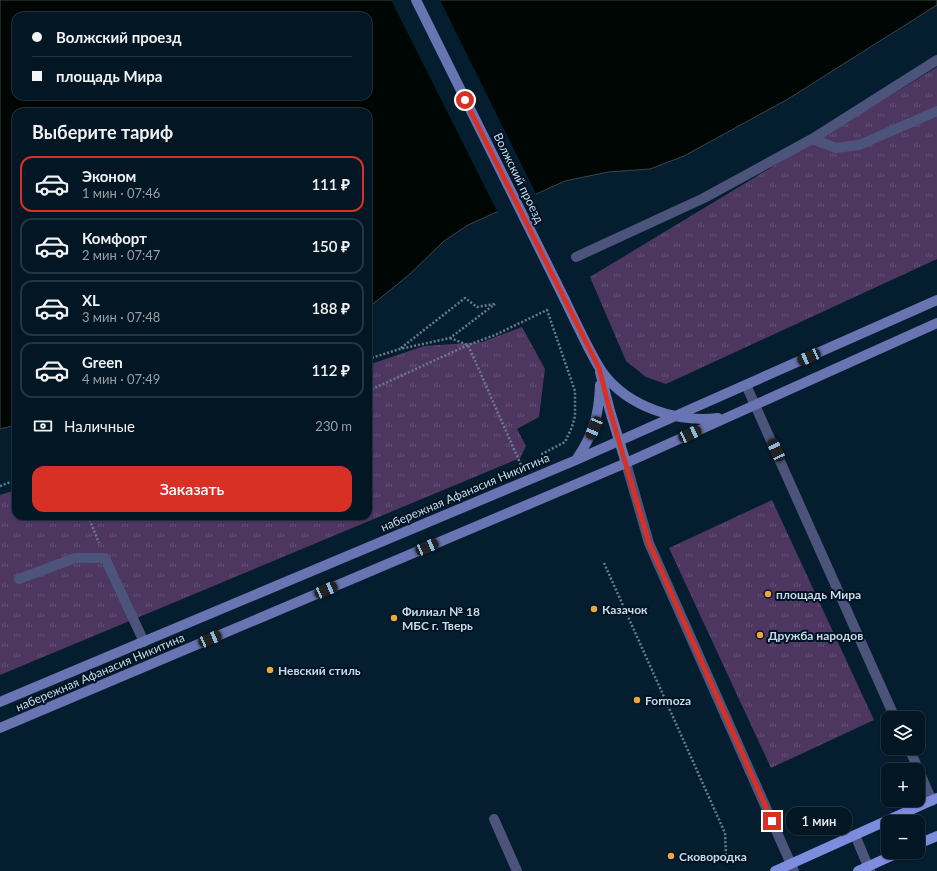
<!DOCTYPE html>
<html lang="ru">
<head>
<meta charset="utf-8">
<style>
	:root { --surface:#031623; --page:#0d1f2b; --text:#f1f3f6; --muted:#979fa6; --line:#243541; --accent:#d93025 }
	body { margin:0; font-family:Lato,sans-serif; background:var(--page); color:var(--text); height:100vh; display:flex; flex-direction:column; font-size:15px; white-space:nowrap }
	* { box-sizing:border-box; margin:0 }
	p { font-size:13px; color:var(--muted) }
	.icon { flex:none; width:22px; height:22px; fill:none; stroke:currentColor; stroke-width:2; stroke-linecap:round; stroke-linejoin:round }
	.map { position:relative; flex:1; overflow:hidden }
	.panel { position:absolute; left:12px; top:108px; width:360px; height:412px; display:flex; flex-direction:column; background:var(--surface); border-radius:12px; box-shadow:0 1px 3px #0004,0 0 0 1px var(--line) }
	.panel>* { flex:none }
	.banner { position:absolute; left:12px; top:12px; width:360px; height:88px; border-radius:12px; box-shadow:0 1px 3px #0004,0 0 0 1px var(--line); display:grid; align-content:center; height:88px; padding:0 20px; background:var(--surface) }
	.buttons { position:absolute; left:881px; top:711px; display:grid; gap:8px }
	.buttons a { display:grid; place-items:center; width:44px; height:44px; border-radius:8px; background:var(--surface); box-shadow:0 1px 3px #0004,0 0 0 1px var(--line); font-size:20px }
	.end { position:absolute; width:18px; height:18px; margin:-9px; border:5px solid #d93025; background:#fff; box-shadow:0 0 0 2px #fff }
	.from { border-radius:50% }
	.bubble { position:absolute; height:28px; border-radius:12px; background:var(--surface); box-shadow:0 1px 3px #0004,0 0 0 1px var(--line); font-size:13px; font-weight:600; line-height:28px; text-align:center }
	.car { position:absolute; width:12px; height:24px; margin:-12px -6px; border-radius:5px; box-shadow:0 0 3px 1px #0007; background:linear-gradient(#222 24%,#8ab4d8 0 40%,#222 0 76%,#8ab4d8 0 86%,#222 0) }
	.banner b { display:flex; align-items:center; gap:14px; height:38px; font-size:15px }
	.banner b+b { border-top:1px solid var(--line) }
	.banner i { width:10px; height:10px; background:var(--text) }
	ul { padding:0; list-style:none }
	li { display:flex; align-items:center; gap:12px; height:56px; margin:0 8px 6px; padding:0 12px; border:2px solid var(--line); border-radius:12px }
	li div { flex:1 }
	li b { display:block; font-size:15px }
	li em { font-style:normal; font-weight:600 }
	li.current { border-color:var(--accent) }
	li>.icon { width:36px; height:36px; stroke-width:1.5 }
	h2 { padding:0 20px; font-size:18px; line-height:48px }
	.pay { display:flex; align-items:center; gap:10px; height:44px; padding:0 20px; font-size:15px }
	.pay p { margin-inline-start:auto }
	.button { display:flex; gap:8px; margin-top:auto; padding:8px 20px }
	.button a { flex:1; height:46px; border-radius:12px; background:var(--accent); color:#fff; font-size:16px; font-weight:600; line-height:46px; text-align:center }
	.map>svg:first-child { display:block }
</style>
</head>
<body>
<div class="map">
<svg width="937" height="871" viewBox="0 0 937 871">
	<defs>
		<pattern id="park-tufts" width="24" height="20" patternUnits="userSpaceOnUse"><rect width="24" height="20" fill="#4d3660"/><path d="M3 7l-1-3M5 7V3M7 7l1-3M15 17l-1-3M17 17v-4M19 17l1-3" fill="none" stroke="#655277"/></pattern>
	</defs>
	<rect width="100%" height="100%" fill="#041e2f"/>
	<path fill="url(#park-tufts)" d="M937 67V259L666 384 646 377 626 361 590 277Z
		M522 327 545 369 539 417 517 429 526 446 520 458 0 675V495L16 490V516H368V365L424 346 482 342Z
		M772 500 874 720 771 768 669 548Z"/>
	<path fill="#000603" stroke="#3d4547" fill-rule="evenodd" d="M0 0H937V5L788 99 684 156 650 169 608 172 565 181 468 225 444 241 410 274 368 308V112H16V425L0 429ZM16 16H368V96H16Z"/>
	<path fill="#041e2f" d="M391 0H440L537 196 498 213Z"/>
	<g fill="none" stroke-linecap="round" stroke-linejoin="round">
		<path stroke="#687c8a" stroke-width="2.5" stroke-dasharray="2 2" stroke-linecap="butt" d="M450 338 468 345 521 465
			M401 348 465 298 477 307 494 304
			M368 359 400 349 450 338 495 304
			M368 391 468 345 495 335 547 310 575 391V416L572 427 565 442 540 455
			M0 486 16 480
			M88 516 99 543
			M604 563 725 833 726 855"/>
		<path stroke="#4d547b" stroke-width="10" d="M19 579 75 558H105L144 642
			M494 819 517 871"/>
		<path stroke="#4d547b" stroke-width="10" d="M812 139 836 148 859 145 937 111
			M576 257 704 198 812 139 937 60
			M746 385 895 718
			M909 748 932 801"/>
		<path stroke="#4d547b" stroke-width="10" d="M626 463 649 543 794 871
			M855 835 870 871"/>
		<path stroke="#6974b3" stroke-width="10" d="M565 300C572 315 580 331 588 347 593 356 597 365 603 373 628 407 678 423 718 418
			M600 372 610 411 626 463
			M576 460C593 435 599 416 600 385
			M0 702 576 460 937 300
			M0 728 626 463 937 323"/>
		<path stroke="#7e8cde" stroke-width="10" d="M918 844 937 836
			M775 871 937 798
			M858 871 900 852"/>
		<path stroke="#6974b3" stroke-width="10" d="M416 0 565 300"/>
	</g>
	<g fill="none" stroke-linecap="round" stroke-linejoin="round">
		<path stroke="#d93025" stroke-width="5" d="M465 100 599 368 610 411 649 543 772 821"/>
	</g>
	<g fill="#efa73d" stroke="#001425" stroke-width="1.5">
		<circle cx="768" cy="594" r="4"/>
		<circle cx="594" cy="609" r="4"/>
		<circle cx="394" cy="618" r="4"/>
		<circle cx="760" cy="635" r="4"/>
		<circle cx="270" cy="670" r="4"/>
		<circle cx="637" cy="700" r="4"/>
		<circle cx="671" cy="856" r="4"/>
	</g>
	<g text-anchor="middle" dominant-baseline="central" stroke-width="4" stroke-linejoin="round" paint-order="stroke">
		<g font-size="12" fill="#cad9e5" stroke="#001425">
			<text transform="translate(519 178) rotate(64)">Волжский проезд</text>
			<text transform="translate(465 492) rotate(-23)">набережная Афанасия Никитина</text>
			<text transform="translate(100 672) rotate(-23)">набережная Афанасия Никитина</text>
		</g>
		<g font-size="12" font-weight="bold" fill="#cad9e5" stroke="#001425" text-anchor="start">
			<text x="776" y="594">площадь Мира</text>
			<text x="602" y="609">Казачок</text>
			<text x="402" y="611">Филиал № 18<tspan x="402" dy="14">МБС г. Тверь</tspan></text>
			<text x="768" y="635">Дружба народов</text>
			<text x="278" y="670">Невский стиль</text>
			<text x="645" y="700">Formoza</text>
			<text x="679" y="856">Сковородка</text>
		</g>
	</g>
</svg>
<div class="buttons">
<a><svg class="icon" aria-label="layers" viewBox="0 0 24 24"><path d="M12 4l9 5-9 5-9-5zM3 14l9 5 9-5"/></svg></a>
<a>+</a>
<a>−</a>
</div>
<i class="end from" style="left:465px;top:100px"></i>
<i class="end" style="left:772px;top:821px"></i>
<div class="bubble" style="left:786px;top:807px;width:66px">1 мин</div>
<i class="car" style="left:809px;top:357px;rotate:246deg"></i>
<i class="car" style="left:594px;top:428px;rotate:203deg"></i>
<i class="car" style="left:690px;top:434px;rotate:65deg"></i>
<i class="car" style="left:776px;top:450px;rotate:335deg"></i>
<i class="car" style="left:427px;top:547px;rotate:67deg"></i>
<i class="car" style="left:326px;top:590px;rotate:67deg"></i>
<i class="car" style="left:210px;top:639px;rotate:67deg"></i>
<div class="banner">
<b><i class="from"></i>Волжский проезд</b>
<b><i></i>площадь Мира</b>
</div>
<section class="panel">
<h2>Выберите тариф</h2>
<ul>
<li class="current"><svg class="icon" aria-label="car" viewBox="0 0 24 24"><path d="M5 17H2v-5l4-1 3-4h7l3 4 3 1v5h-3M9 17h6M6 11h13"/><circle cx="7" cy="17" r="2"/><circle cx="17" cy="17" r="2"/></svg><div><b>Эконом</b><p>1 мин · 07:46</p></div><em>111 ₽</em></li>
<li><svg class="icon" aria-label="car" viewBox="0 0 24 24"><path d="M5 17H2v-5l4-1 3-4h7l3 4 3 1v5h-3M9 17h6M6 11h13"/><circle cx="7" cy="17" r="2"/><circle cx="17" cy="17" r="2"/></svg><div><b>Комфорт</b><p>2 мин · 07:47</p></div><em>150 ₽</em></li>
<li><svg class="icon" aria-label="car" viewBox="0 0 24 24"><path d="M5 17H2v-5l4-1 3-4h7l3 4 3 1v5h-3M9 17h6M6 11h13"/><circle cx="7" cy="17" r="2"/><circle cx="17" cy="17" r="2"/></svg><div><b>XL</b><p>3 мин · 07:48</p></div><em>188 ₽</em></li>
<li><svg class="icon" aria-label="car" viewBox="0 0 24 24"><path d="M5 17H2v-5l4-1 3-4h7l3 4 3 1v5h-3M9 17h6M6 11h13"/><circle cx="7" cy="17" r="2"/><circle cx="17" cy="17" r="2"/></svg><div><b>Green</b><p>4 мин · 07:49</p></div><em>112 ₽</em></li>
</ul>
<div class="pay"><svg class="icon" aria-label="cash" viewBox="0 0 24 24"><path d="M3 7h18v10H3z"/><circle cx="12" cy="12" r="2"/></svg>Наличные<p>230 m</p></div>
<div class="button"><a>Заказать</a></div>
</section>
</div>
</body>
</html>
